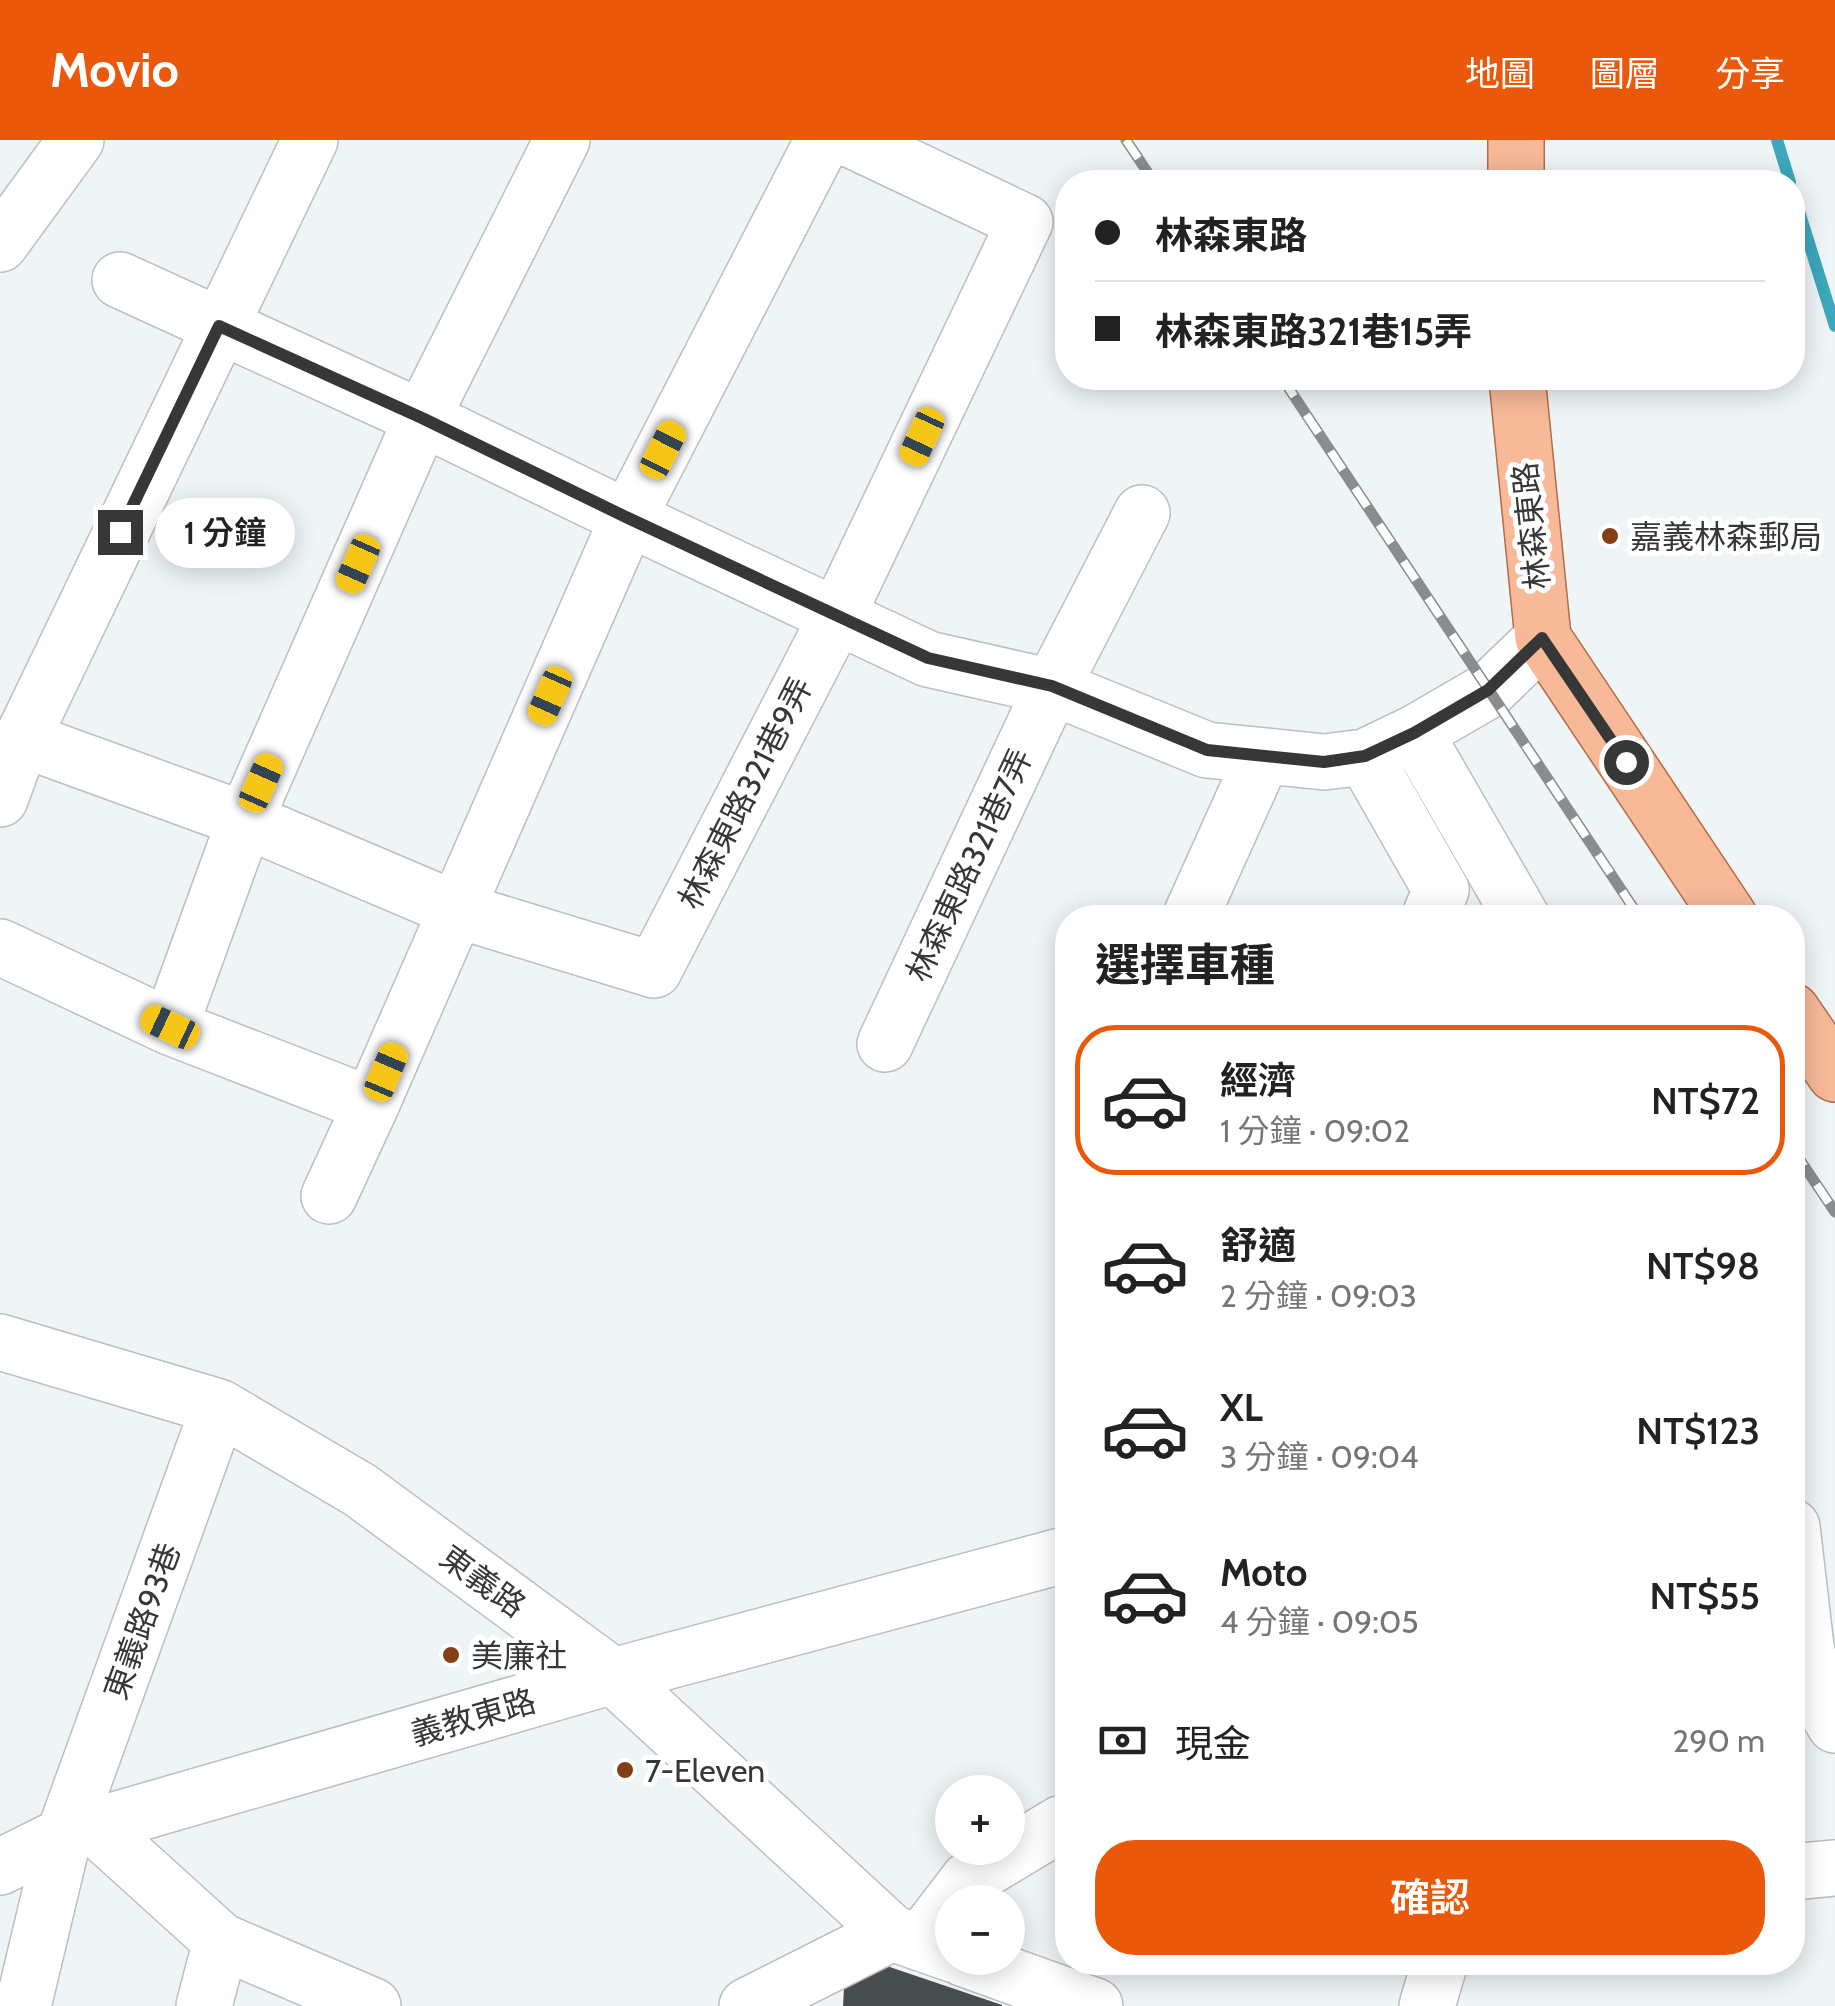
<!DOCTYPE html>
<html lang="zh-TW">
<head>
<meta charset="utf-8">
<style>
	:root { --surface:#fff; --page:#f2f2f2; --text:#222; --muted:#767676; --line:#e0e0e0; --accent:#ea580c }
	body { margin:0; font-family:Cabin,"Noto Sans TC",sans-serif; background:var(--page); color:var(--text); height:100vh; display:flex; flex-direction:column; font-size:38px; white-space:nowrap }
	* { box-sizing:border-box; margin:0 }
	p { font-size:32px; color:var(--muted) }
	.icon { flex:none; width:55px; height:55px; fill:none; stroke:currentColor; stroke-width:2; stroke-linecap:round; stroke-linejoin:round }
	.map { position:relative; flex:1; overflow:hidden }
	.details { position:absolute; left:1055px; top:765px; width:750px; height:1070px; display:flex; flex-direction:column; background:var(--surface); border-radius:40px; box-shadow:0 5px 25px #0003 }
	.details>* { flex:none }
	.guide { position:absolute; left:1055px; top:30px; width:750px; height:220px; border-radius:40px; box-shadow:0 5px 25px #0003; display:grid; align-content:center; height:220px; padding:0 40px; background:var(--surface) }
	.fabs { position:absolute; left:935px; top:1635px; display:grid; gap:20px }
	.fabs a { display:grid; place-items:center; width:90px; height:90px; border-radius:50%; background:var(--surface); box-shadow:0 5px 25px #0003; font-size:50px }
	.end { position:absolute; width:45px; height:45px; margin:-22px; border:12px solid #363838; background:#fff; box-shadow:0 0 0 5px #fff }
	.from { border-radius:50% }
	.bubble { position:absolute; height:70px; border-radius:35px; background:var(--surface); box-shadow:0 5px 25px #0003; font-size:32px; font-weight:600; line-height:70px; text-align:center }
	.car { position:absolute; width:30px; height:60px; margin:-30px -15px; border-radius:12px; box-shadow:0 0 8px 2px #0007; background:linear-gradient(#f5c518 24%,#345 0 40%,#f5c518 0 76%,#345 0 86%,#f5c518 0) }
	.guide b { display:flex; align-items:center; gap:35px; height:95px; font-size:38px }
	.guide b+b { border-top:2px solid var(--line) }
	.guide i { width:25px; height:25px; background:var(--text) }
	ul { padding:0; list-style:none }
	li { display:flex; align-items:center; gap:30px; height:150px; margin:0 20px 15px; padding:0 20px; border:5px solid transparent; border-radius:40px }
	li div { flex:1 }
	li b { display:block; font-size:38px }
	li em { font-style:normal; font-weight:600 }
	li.selected { border-color:var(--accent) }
	li>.icon { width:90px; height:90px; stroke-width:1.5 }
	h2 { padding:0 40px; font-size:45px; line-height:120px }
	.pay { display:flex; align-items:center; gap:25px; height:110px; padding:0 40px; font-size:38px }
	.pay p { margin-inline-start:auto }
	.button { display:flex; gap:20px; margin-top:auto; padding:20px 40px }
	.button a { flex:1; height:115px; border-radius:40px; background:var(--accent); color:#fff; font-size:40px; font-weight:600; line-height:115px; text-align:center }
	header { display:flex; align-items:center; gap:60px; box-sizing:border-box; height:140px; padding:0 50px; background:var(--accent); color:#fff }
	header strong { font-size:48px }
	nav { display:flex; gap:55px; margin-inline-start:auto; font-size:35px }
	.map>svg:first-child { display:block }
</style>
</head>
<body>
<header>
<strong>Movio</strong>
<nav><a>地圖</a><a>圖層</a><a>分享</a></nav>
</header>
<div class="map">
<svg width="1835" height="1866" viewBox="0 0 1835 1866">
	<rect width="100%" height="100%" fill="#eff5f6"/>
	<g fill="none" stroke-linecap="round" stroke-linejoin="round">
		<path stroke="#3ca8bb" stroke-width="12" d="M1777 0 1790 42
			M1792 49 1835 186"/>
	</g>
	<path fill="#484d4e" d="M872 1821 1002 1865V1866H843L844 1848Z"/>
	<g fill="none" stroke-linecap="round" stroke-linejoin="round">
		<g stroke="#babfc1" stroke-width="58">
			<path id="minor" d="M0 104 76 0
				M120 140 422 278 628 378 928 519 1052 547 1207 610 1324 622 1365 617 1415 593 1489 550 1543 498
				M1415 593 1522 778
				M22 599 245 680 457 770 654 830 837 476 1025 82 852 0
				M1365 617 1441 750 1429 778
				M0 659 22 599 310 0
				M1190 778 1263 616
				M0 807 170 887 371 965 628 378 823 0
				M170 887 245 680 422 278 562 0
				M885 904 1052 547 1142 373
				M329 1056 371 965
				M0 1202 219 1267 360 1350 613 1536 892 1793 952 1814
				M1792 1387 1806 1507 1818 1557 1835 1585
				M94 1686 221 1801 373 1866
				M0 1727 64 1695 94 1686 613 1536 1068 1414
				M1792 1732 1835 1728
				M920 1803 969 1739 1060 1684 1068 1682
				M962 1818 1095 1866
				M23 1866 64 1695 219 1267
				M204 1866 221 1801
				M747 1866 892 1793
				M1427 1866 1440 1822"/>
		</g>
		<g stroke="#b06d4a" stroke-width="58">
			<path id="major" d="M1516 42V0
				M1517 238 1543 498 1730 778
				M1792 871 1835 934"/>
		</g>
		<use href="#minor" stroke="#fff" stroke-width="55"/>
		<use href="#major" stroke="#f7b998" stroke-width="55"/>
		<g stroke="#898d8d" stroke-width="11">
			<path id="rail" d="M1126 0 1154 42
				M1282 238 1640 778
				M1792 1008 1835 1072"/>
		</g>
		<use href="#rail" stroke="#fff" stroke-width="8" stroke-dasharray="22" stroke-linecap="butt"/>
	</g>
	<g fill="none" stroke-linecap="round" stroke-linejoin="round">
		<path stroke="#363838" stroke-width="12" d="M120 392 219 186 422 278 628 378 928 518 1052 546 1207 610 1324 622 1365 616 1414 593 1488 550 1542 498 1626 622"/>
	</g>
	<g fill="#843f17" stroke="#fff" stroke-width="4">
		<circle cx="1610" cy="396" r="10"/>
		<circle cx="451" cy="1515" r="10"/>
		<circle cx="625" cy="1630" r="10"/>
	</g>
	<g text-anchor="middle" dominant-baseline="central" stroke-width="10" stroke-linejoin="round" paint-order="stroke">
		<g font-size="32" fill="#363838" stroke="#fff">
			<text transform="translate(1531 386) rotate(-96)">林森東路</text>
			<text transform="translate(745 653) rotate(-63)">林森東路321巷9弄</text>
			<text transform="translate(969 725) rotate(-65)">林森東路321巷7弄</text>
			<text transform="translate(483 1441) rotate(36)">東義路</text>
			<text transform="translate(142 1481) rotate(-70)">東義路93巷</text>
			<text transform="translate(473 1577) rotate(-16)">義教東路</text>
		</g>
		<g font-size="32" fill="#363838" stroke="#fff" text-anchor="start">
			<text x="1630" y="396">嘉義林森郵局</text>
			<text x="471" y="1515">美廉社</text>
			<text x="645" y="1630">7-Eleven</text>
		</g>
	</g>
</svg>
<div class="fabs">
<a>+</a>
<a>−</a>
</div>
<i class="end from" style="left:1626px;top:622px"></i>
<i class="end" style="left:120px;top:392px"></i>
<div class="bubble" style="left:155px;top:358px;width:140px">1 分鐘</div>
<i class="car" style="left:922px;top:297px;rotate:205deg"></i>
<i class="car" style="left:663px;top:310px;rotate:27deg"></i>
<i class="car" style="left:358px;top:424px;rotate:204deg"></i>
<i class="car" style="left:550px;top:556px;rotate:204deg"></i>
<i class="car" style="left:261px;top:643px;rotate:24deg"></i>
<i class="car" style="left:170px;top:887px;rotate:295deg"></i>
<i class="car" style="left:386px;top:932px;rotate:23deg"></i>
<div class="guide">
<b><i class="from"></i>林森東路</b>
<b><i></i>林森東路321巷15弄</b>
</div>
<section class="details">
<h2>選擇車種</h2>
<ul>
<li class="selected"><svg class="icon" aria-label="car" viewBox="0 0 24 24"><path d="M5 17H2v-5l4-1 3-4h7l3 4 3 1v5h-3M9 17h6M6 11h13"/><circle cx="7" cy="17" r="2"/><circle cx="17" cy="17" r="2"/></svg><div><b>經濟</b><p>1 分鐘 · 09:02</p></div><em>NT$72</em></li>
<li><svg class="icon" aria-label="car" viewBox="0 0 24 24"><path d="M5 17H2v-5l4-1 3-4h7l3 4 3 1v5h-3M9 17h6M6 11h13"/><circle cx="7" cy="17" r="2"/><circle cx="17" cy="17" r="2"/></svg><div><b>舒適</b><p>2 分鐘 · 09:03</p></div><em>NT$98</em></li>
<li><svg class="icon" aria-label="car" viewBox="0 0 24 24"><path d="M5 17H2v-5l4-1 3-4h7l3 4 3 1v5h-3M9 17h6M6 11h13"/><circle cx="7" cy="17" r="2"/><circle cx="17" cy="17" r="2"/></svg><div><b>XL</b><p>3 分鐘 · 09:04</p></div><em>NT$123</em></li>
<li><svg class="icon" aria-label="car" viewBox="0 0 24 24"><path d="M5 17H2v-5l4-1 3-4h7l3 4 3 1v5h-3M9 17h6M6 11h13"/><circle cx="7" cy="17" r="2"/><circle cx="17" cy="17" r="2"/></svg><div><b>Moto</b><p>4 分鐘 · 09:05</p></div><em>NT$55</em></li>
</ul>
<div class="pay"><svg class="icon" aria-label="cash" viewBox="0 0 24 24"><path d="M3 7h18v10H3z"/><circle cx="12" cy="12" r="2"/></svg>現金<p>290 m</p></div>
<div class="button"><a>確認</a></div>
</section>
</div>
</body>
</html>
